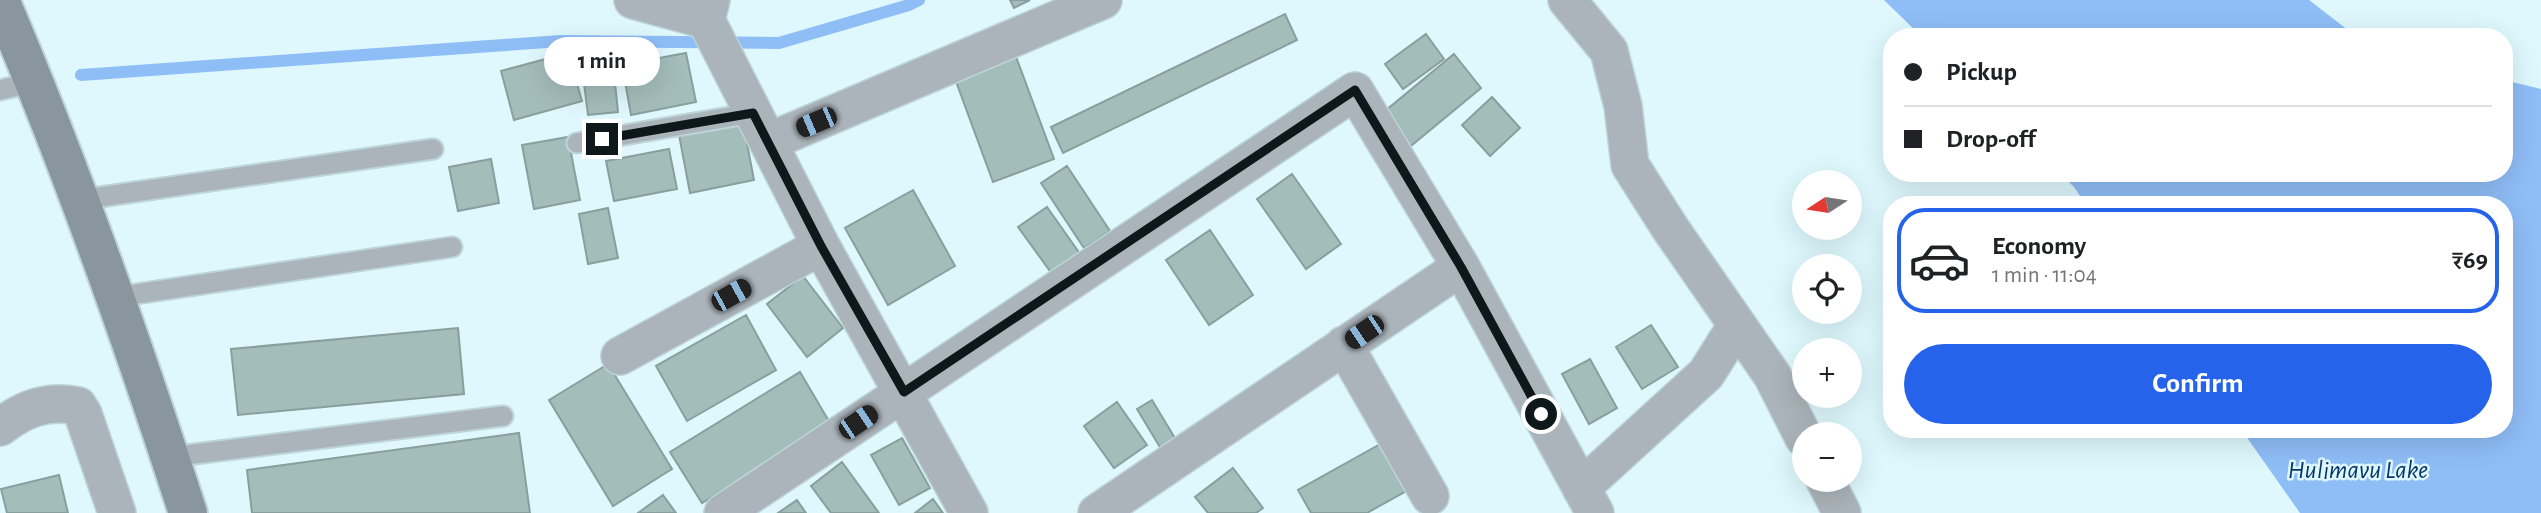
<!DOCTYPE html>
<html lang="en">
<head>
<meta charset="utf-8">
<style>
	:root { --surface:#fff; --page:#f2f2f2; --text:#202124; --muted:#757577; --line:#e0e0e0; --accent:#2563eb }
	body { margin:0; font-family:"Alegreya Sans",sans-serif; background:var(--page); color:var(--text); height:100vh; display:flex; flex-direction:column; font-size:26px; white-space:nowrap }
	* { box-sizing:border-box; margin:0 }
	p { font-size:23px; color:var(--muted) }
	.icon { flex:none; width:38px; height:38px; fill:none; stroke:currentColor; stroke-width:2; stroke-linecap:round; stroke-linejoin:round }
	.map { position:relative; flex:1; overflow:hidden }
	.details { position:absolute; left:1883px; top:196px; width:630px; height:242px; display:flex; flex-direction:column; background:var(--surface); border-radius:28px; box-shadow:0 7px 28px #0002 }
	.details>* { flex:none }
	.hud { position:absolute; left:1883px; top:28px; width:630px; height:154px; border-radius:28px; box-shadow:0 7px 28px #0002; display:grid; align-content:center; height:154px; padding:0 21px; background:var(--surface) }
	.needle { width:46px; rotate:258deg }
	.fabs { position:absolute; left:1792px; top:170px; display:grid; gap:14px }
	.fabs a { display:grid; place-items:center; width:70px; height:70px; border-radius:50%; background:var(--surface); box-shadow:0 7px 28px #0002; font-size:35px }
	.end { position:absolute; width:32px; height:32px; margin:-16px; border:9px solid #0e1719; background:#fff; box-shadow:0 0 0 4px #fff }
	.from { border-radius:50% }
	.bubble { position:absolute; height:49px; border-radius:24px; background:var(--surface); box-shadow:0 7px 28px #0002; font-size:23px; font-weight:700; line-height:49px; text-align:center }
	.car { position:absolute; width:21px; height:42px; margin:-21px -10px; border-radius:9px; box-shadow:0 0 5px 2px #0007; background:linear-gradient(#222 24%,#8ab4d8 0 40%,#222 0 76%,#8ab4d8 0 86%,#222 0) }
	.hud b { display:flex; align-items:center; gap:24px; height:66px; font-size:26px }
	.hud b+b { border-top:2px solid var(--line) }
	.hud i { width:18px; height:18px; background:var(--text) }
	ul { padding:12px 0 0; list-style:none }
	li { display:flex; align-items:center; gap:21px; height:105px; margin:0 14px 10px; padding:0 7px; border:4px solid transparent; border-radius:28px }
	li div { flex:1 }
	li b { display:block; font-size:26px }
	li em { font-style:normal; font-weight:700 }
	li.selected { border-color:var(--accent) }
	li>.icon { width:63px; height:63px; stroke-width:1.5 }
	.button { display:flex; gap:14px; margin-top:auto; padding:14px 21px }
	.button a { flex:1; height:80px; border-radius:42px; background:var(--accent); color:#fff; font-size:28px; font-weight:700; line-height:80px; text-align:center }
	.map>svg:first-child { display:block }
</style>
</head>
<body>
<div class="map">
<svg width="2541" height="513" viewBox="0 0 2541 513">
	<rect width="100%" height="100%" fill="#def8fd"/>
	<path fill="#8fbdf6" d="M1884 0H2309L2357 37H1922Z
		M2504 80 2541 89V513H2300L2241 429H2504V205H2086L2074 187 2060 173H2504Z"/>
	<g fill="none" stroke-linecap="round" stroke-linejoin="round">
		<path stroke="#8fbdf6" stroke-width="12" d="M81 75 561 41 779 43 909 5 919 0"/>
	</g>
	<path fill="#a3bdbb" stroke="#87a09e" stroke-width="2" d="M1010 0H1030L1014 8Z
		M1285 14 1297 40 1063 153 1051 127Z
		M1426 34 1444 59 1403 89 1385 64Z
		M568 53 582 101 514 120 501 71Z
		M686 53 696 102 631 115 622 65Z
		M1015 54 1054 159 993 182 954 76Z
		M1454 54 1481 88 1406 150 1379 116Z
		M613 63 618 112 588 115 582 67Z
		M1492 97 1520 128 1490 156 1462 125Z
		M743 123 754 180 690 193 679 135Z
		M568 137 580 200 534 209 522 145Z
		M669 149 677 189 614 201 606 161Z
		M491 159 499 203 458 211 449 167Z
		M1067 166 1110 231 1084 248 1041 183Z
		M1292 174 1341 244 1306 269 1257 199Z
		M913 190 955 266 888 305 845 228Z
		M1047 207 1083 258 1055 278 1018 227Z
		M608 208 618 258 588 264 579 214Z
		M1210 230 1253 295 1209 325 1166 260Z
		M803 276 843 328 807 357 767 304Z
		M746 315 776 370 687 421 656 366Z
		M1651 325 1678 367 1642 389 1616 347Z
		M458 328 464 394 238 415 231 349Z
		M1590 359 1617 408 1589 424 1562 374Z
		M608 364 672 469 613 506 549 400Z
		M800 372 830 423 702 503 670 452Z
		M1152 400 1179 445 1164 454 1137 409Z
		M1117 402 1147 445 1114 468 1084 426Z
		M519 433 530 513H252L247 470Z
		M902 438 930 488 899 505 871 455Z
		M1391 438 1417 485 1367 513H1311L1298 490Z
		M842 462 879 513H831L811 486Z
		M1233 468 1263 508 1256 513H1208L1195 497Z
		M59 475 68 513H7L1 489Z
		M663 495 676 513H638Z
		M933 499 943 513H915Z
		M797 500 806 513H778Z"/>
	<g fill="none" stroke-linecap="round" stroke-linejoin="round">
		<g stroke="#bdd4d9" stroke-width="23">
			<path id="lane" d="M0 90 34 82
				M577 143 753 113
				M79 200 433 149
				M116 297 452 247
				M170 457 503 416"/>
		</g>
		<g stroke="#bdd4d9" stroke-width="40">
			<path id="street" d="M633 0 706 20
				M711 0 706 20 821 246 969 513
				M1567 0 1609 51 1623 106 1630 165 1670 228 1772 375 1804 438
				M768 142 1103 0
				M1344 345 1430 496
				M620 356 821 246
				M0 427C25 408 47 400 78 406L83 414 117 513
				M1825 480 1842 513
				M1581 488 1706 374 1737 325
				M723 513 1355 91 1461 267 1595 513
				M1097 513 1461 267"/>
		</g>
		<g stroke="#bdd4d9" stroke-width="42">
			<path id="secondary" d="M0 0C72 168 132 340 188 513"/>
		</g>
		<use href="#lane" stroke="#abb4ba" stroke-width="19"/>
		<use href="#street" stroke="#abb4ba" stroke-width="37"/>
		<use href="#secondary" stroke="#89969e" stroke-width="38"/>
	</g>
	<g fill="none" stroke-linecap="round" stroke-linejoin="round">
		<path stroke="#0e1719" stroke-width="9" d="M602 139 753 113 821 246 904 392 1355 90 1461 267 1541 414"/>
	</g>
	<g text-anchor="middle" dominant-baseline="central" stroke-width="5" stroke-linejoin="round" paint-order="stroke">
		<g font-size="26" font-style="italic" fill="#08376a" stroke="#def8fd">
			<text x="2358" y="470">Hulimavu Lake</text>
		</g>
	</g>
</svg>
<div class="fabs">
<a><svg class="needle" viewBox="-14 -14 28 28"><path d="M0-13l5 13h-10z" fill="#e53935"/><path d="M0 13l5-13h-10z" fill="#757577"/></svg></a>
<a><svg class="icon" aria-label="locate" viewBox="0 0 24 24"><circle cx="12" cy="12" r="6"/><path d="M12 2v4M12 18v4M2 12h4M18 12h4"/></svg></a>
<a>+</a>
<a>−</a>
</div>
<i class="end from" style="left:1541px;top:414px"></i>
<i class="end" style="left:602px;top:139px"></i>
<div class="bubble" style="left:544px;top:37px;width:116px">1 min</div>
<i class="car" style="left:816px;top:122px;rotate:247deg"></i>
<i class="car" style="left:731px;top:295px;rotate:61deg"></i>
<i class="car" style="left:1364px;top:332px;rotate:236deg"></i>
<i class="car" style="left:858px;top:422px;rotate:56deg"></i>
<div class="hud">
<b><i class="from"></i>Pickup</b>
<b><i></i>Drop-off</b>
</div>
<section class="details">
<ul>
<li class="selected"><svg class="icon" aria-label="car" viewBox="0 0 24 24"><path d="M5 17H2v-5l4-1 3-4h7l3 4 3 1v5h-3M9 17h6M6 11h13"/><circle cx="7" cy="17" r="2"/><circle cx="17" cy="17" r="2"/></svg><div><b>Economy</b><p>1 min · 11:04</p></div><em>₹69</em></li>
</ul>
<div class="button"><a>Confirm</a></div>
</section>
</div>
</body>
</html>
